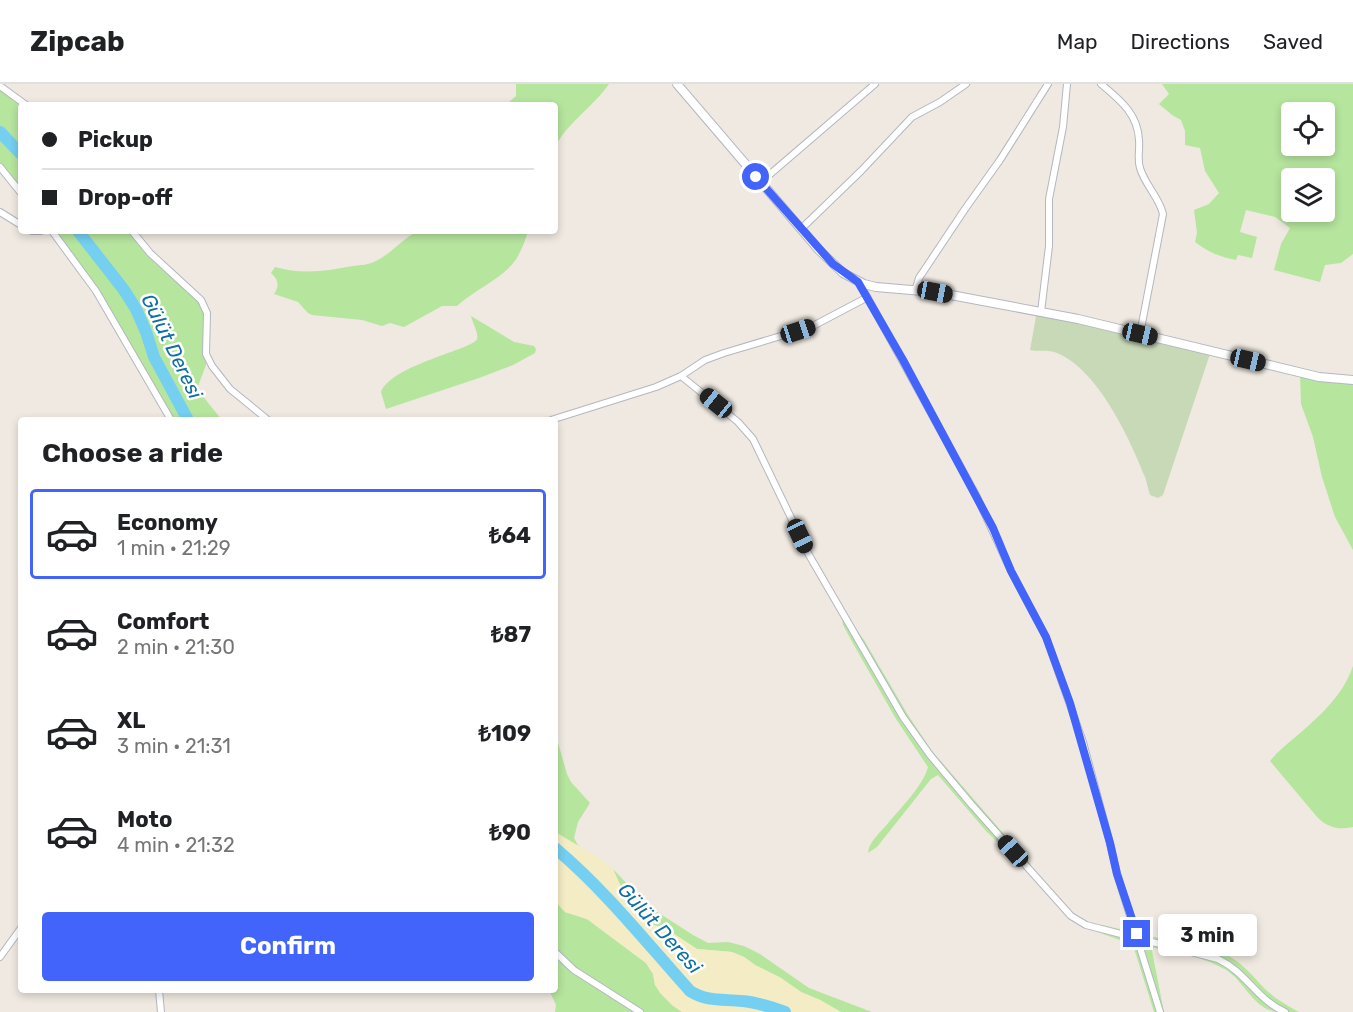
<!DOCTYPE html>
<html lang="en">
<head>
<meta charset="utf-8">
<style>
	:root { --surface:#fff; --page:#f6f6f6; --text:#202124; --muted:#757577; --line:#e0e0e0; --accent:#4264fb }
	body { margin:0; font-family:Rubik,sans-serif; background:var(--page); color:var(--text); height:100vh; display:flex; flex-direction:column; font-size:22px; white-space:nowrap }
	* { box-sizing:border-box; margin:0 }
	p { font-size:20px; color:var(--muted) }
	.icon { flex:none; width:33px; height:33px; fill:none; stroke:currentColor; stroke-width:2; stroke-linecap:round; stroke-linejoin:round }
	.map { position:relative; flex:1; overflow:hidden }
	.side { position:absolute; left:18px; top:333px; width:540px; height:576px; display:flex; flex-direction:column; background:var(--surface); border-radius:6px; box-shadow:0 3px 9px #0003 }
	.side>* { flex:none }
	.banner { position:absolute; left:18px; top:18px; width:540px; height:132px; border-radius:6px; box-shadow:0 3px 9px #0003; display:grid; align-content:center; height:132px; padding:0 24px; background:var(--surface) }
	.fabs { position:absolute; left:1281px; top:18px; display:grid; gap:12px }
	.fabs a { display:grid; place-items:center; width:54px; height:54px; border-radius:6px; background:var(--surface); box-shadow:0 3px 9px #0003; font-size:30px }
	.end { position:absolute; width:27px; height:27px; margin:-14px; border:8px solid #4264fb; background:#fff; box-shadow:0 0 0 3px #fff }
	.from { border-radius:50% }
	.bubble { position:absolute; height:42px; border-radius:6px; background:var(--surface); box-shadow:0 3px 9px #0003; font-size:20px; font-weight:700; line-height:42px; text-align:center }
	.car { position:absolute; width:18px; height:36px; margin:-18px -9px; border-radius:8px; box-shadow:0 0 4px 2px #0007; background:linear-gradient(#222 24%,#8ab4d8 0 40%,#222 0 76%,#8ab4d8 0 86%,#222 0) }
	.banner b { display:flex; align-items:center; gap:21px; height:57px; font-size:22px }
	.banner b+b { border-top:2px solid var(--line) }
	.banner i { width:15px; height:15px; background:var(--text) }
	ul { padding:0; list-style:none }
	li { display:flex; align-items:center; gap:18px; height:90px; margin:0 12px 9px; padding:0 12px; border:3px solid transparent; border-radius:6px }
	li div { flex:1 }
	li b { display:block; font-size:22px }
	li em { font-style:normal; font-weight:700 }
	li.current { border-color:var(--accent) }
	li>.icon { width:54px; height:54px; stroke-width:1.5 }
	h2 { padding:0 24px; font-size:27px; line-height:72px }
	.cta { display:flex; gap:12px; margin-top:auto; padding:12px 24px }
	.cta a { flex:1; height:69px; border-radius:6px; background:var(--accent); color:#fff; font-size:24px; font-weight:700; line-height:69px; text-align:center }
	header { display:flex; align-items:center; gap:36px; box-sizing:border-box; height:84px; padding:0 30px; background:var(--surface); border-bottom:2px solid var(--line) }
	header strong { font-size:28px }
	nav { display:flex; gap:33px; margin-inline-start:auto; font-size:21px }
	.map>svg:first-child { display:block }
</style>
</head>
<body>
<header>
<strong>Zipcab</strong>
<nav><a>Map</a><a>Directions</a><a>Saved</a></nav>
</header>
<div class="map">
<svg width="1353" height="928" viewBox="0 0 1353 928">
	<rect width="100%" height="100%" fill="#efe9e1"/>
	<path fill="#b6e59e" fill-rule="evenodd" d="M516 0H609C593 23 568 38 555 63V21H509V18L516 12Z
		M1162 0H1353V170L1341 179 1325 181 1320 198 1274 186 1281 160 1290 144 1275 133 1246 126 1240 148 1257 153 1252 174 1238 171 1236 176C1220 173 1208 168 1195 158L1197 149 1194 126 1209 120 1219 109 1205 87 1200 64 1185 61V47L1181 36 1172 31 1159 20 1169 10ZM1292 28H1324V62H1292ZM1292 94H1324V128H1292Z
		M0 2 21 21V109L0 83Z
		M52 147H132L205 223 206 281 197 305 222 336H171L96 207Z
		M418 147H528C525 157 521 169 514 178 501 195 474 206 457 222H442L404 243 390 239 382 242 362 236 312 231 308 229 298 218 274 210C280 202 278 195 271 189L275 183C302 191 326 187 353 182 361 181 369 181 376 177 392 169 402 155 418 147Z
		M471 232 514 258 534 262 536 265 535 269 513 281 479 294 386 325 381 308C391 281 474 265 477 255 479 249 472 238 471 232Z
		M1300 289 1353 296V466L1335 433 1322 393 1313 353 1301 320Z
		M840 524 864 556 908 631 932 667 1030 780 1035 790 1024 784 986 747 938 691 931 695 877 763 868 769C869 757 882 747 889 738 901 724 924 700 928 683L896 635 855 563 843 541Z
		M1353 582V743C1339 746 1329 744 1318 734L1270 677 1277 669C1306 643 1340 620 1353 582Z
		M555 648 567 690 571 698 590 719 578 738 574 754 579 763 555 748Z
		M613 785 648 822 693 851 708 859 728 858 744 862 760 870 809 904 872 928H841L820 916 801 908 781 894 755 881 744 873 732 868 697 865 671 848 646 838 629 821Z
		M555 817 565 828 587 835 646 879 653 890 655 901 672 921 682 928H555L556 921 549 906H555Z
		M1102 841 1221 868C1242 878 1249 888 1264 904 1274 914 1286 921 1299 928 1292 928 1283 928 1276 928 1253 924 1244 897 1226 886 1206 874 1177 868 1154 864L1152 867 1164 928H1154L1133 861 1095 847V843Z"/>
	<path fill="#f3ecc5" d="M555 748 598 773 613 785 629 821 641 835 671 848 697 865 732 868 744 873 755 881 781 894 801 908 820 916 841 928H682L672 921 660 909 655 901 653 890 646 879 587 835 565 828 555 817Z"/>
	<path fill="#c8d9b8" d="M1037 227 1211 267 1163 411 1158 414 1150 411C1148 405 1147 399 1145 393 1129 353 1098 286 1057 269 1048 265 1039 268 1030 266Z"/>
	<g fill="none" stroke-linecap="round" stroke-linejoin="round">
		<path stroke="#75cff0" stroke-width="12" d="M0 48 21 70
			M78 147 124 206 136 225 146 248 154 273 188 336
			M555 764C606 807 646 858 690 907 707 918 723 915 742 917 756 918 771 923 785 928"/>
		<g stroke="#b4b7c1" stroke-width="8">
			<path id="street" d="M1101 0C1120 16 1138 30 1139 56 1140 66 1137 75 1140 84 1145 101 1159 113 1163 130L1140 250
				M0 2 26 21
				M0 83 21 109
				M761 98 875 0
				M0 128 21 141
				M801 145 861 87 912 33 940 18 966 0
				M32 147H41
				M52 147 96 207 171 336
				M132 147 150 169 201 216 207 229 206 270 212 282 230 305 268 336
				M859 198 976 411 1011 487 1046 553 1083 658 1110 759 1117 790 1160 928
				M915 207 919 194 965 125 1000 76 1048 0
				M1041 228 1049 162V115L1063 43 1067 0
				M681 292 738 338 753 355 809 471 903 633 930 671 971 720 1071 832 1086 841 1218 875C1247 889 1256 915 1285 928
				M551 336 656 303 681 292 705 276 724 269 811 243 866 214
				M555 868 574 886 640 928
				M0 873 21 844
				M159 906 161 928"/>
		</g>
		<g stroke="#b4b7c1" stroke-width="10">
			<path id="secondary" d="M677 0 819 166 843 189 864 200 876 203 935 208 1078 235 1319 293 1353 296"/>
		</g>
		<use href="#street" stroke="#fff" stroke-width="6"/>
		<use href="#secondary" stroke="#fff" stroke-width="8"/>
	</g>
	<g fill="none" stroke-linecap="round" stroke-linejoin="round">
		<path stroke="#4264fb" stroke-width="8" d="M756 93 833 180 858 198 903 276 993 444 1011 487 1046 553 1070 619 1110 759 1117 790 1137 850"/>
	</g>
	<g text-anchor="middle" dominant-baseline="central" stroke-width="5" stroke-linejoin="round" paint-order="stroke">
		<g font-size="20" font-style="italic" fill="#0d6fa3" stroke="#fff">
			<text transform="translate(172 262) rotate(64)">Gülüt Deresi</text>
			<text transform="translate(660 844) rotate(48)">Gülüt Deresi</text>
		</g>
	</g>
</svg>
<div class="fabs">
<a><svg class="icon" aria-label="locate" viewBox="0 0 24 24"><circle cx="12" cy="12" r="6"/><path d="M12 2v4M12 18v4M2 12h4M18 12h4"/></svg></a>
<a><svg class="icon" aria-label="layers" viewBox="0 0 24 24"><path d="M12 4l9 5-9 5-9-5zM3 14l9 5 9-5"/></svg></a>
</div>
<i class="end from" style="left:756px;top:93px"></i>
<i class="end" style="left:1137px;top:850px"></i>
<div class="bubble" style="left:1158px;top:830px;width:99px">3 min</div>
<i class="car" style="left:935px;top:208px;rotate:101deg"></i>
<i class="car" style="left:798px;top:247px;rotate:72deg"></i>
<i class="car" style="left:1140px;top:250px;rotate:103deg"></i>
<i class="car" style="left:1248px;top:276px;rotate:103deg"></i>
<i class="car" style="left:716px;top:319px;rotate:309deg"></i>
<i class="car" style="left:800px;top:452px;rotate:155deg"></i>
<i class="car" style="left:1013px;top:767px;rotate:318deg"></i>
<div class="banner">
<b><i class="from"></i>Pickup</b>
<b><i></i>Drop-off</b>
</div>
<section class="side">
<h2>Choose a ride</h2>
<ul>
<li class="current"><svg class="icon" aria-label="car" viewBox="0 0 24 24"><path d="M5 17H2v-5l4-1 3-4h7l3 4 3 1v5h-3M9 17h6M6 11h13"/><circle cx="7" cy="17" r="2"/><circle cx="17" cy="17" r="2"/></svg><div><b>Economy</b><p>1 min · 21:29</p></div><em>₺64</em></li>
<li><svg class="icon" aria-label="car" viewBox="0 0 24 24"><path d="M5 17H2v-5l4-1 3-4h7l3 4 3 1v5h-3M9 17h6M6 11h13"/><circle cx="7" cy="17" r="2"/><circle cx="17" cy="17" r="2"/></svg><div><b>Comfort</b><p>2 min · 21:30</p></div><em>₺87</em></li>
<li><svg class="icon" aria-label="car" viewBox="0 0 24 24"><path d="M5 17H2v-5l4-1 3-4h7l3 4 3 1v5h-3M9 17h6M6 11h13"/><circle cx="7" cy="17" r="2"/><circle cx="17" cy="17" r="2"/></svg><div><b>XL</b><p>3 min · 21:31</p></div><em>₺109</em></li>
<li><svg class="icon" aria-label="car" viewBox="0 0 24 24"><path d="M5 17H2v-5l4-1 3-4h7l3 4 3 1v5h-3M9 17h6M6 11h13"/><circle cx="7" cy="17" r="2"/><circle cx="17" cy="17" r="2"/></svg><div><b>Moto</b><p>4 min · 21:32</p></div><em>₺90</em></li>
</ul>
<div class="cta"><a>Confirm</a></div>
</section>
</div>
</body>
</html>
